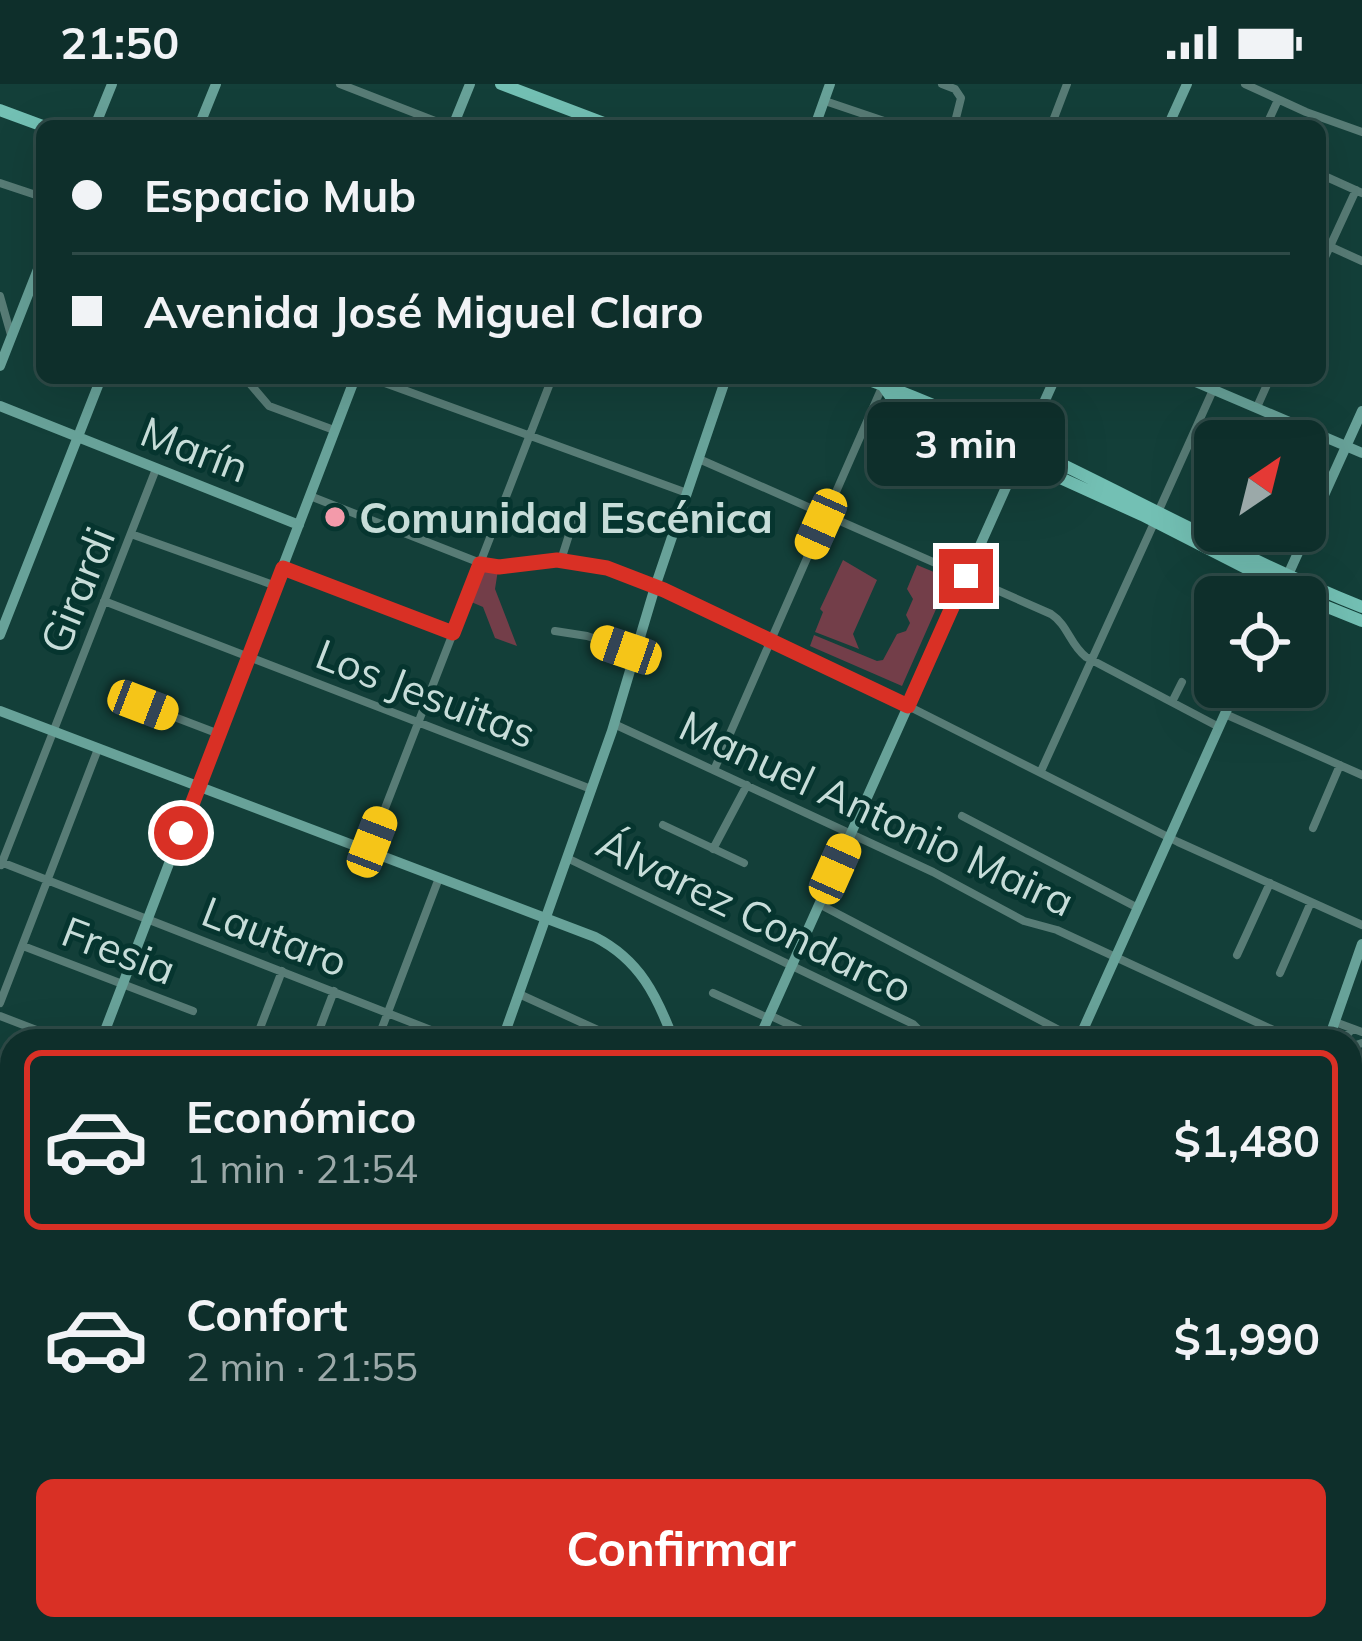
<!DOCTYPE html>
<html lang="es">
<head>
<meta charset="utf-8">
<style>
	:root { --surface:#0e2f2b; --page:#1c3b37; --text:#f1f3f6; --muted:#9ba9a9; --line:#2e4a47; --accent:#d93025 }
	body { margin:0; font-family:Mulish,sans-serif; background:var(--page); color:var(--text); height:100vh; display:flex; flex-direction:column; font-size:45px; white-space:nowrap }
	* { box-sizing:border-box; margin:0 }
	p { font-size:39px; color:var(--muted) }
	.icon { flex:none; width:66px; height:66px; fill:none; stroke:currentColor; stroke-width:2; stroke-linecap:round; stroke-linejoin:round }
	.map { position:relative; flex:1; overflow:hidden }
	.side { position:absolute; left:0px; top:945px; width:1362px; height:612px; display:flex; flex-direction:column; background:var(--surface); border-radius:36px 36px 0 0; box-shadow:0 12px 48px #0002,0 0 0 3px var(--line) }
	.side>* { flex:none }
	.guide { position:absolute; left:36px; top:36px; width:1290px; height:264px; border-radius:18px; box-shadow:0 12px 48px #0002,0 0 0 3px var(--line); display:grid; align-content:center; height:264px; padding:0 36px; background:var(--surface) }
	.needle { width:78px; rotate:35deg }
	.tools { position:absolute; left:1194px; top:336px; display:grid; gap:24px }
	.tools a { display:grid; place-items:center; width:132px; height:132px; border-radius:18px; background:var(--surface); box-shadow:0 12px 48px #0002,0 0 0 3px var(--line); font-size:60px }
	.end { position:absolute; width:54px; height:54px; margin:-27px; border:15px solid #d93025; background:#fff; box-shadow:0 0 0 6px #fff }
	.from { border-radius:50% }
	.bubble { position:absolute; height:84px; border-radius:18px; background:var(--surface); box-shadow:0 12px 48px #0002,0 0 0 3px var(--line); font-size:39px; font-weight:700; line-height:84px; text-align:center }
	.car { position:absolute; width:36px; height:72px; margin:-36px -18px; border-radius:15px; box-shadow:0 0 9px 3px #0007; background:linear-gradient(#f5c518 24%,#345 0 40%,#f5c518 0 76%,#345 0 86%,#f5c518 0) }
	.guide b { display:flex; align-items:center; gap:42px; height:114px; font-size:45px }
	.guide b+b { border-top:3px solid var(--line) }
	.guide i { width:30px; height:30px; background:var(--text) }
	ul { padding:21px 0 0; list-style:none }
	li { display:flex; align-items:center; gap:36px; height:180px; margin:0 24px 18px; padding:0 12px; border:6px solid transparent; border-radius:18px }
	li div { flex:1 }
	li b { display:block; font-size:45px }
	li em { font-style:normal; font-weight:700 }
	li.on { border-color:var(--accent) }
	li>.icon { width:108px; height:108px; stroke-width:1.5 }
	.action { display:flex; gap:24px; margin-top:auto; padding:24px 36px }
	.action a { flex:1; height:138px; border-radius:18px; background:var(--accent); color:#fff; font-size:48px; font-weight:700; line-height:138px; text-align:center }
	.status { display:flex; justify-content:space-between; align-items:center; height:84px; padding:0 60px; background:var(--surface); direction:ltr }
	.status svg { height:33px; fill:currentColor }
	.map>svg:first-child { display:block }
</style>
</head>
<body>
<div class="status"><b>21:50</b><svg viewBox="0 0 49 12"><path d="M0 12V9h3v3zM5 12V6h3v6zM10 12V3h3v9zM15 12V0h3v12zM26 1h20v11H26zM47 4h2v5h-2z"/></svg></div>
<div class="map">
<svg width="1362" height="1557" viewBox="0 0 1362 1557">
	<rect width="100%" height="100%" fill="#133f39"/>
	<path fill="#733e49" d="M843 476 877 496 853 550 859 565 815 548 823 528 820 525Z
		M917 481 946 493 948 498 902 602 810 562 814 551 877 577 883 576 897 550 906 547 910 539 906 531 913 515 907 505Z
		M483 483 498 486 495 505 517 562 495 554 483 523 469 517Z
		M1350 1122 1362 1123V1203L1350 1198Z"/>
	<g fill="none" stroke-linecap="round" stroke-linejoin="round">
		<path stroke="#587c76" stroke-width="8" d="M340 0 448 42
			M942 0 955 5 961 14 954 42
			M1245 0 1306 28 1362 48
			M825 17 899 42
			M1051 42 1067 0
			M1266 42 1278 16
			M1320 90 1362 109
			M0 99 42 113
			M1320 158 1362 177
			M1320 184 1356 106
			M0 212 11 251
			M245 294 269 322 334 346
			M371 294 687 409
			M1257 323 1270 294
			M1191 355 1215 366
			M699 375 1051 530C1068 541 1070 561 1086 573L1219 643
			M1305 407 1322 414
			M310 412 488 482 571 476 630 492 908 622 1178 758 1362 841
			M1159 426 1213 306
			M131 450 276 502
			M561 476 574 435
			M283 484 453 549
			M104 517 591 705
			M555 547 587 552 635 568
			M1172 618 1182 598
			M143 621 219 650
			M1225 630 1362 691
			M614 640 933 788 1024 837 1057 846 1297 957
			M714 686 886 294
			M1041 687 1154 439
			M962 732 1138 824
			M663 741 744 779
			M1313 744 1340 681
			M713 765 747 701
			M368 768 552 294
			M567 774 913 940 919 946 916 957
			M1 778 459 957
			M1 781 156 385
			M819 820 1078 956
			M23 862 193 927
			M1237 871 1270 799
			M1280 889 1311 818
			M713 909 768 934
			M519 910 622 957
			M0 919 98 665
			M769 931 825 957
			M0 932 65 957
			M1335 938 1362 948
			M255 957 282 887
			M315 957 334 907
			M377 957 439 794
			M1342 957 1352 945
			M1350 963 1362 959
			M0 1088 12 1093
			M0 1357 12 1362
			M0 1429 12 1434
			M966 1545 993 1557
			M27 1557 32 1545
			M148 1557 152 1545
			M311 1557 317 1545
			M395 1557 401 1545
			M537 1557 544 1545
			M590 1557 596 1545
			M1225 1557 1229 1545
			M1330 1557 1335 1545"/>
		<path stroke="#68a299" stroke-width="10" d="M95 42 112 0
			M199 42 216 0
			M453 42 470 0
			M815 42 830 0
			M1168 42 1187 0
			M0 282 42 175
			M1186 294 1362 369
			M0 322 299 441
			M1278 513 1362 327
			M0 551 101 294
			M0 627 595 853C640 876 657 912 674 957
			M101 957 355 294
			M502 957 612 647 655 503 726 294
			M758 957 1055 294
			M1078 957 1237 603
			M1328 957 1362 860
			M0 1221 12 1188
			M0 1260 12 1264
			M1350 1533 1362 1536
			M655 1545 682 1557
			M227 1557 233 1545
			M475 1557 482 1545
			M804 1557 810 1545
			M1117 1557 1121 1545"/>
		<path stroke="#73c0b4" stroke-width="12" d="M501 0 612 42
			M0 26 43 42
			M864 294C1036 356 1193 455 1362 523
			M883 301 894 317 908 325 1142 431 1303 513
			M1305 514 1362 537"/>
	</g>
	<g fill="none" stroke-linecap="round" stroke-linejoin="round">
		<path stroke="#d93025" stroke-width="15" d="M181 749 283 484 453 549 480 480 499 483 557 476 607 484 664 506 908 622 966 492"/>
	</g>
	<circle fill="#f39aaa" stroke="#06352f" stroke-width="4.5" cx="335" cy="433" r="12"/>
	<g text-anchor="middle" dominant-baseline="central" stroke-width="10" stroke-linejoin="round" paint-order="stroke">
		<g font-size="42" fill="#c7ddd9" stroke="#06352f">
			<text transform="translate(195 365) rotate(21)">Marín</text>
			<text transform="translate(77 506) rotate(-68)">Girardi</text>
			<text transform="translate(426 609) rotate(21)">Los Jesuitas</text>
			<text transform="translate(877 729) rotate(25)">Manuel Antonio Maira</text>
			<text transform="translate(755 831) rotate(26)">Álvarez Condarco</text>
			<text transform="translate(275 852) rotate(21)">Lautaro</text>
			<text transform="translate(119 866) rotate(21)">Fresia</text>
		</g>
		<g font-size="42" font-weight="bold" fill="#c7ddd9" stroke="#06352f" text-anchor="start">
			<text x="359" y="433">Comunidad Escénica</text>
		</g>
	</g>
</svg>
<div class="tools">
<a><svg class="needle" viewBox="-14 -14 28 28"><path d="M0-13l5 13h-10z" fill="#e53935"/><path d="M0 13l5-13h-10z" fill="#9ba9a9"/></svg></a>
<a><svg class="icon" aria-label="locate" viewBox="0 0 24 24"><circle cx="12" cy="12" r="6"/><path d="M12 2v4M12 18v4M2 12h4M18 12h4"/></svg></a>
</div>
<i class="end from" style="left:181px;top:749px"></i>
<i class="end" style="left:966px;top:492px"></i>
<div class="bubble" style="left:867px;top:318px;width:198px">3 min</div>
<i class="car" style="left:821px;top:440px;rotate:204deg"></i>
<i class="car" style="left:626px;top:566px;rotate:289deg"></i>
<i class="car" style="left:143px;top:621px;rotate:111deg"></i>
<i class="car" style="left:372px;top:758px;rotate:21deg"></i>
<i class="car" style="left:835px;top:785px;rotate:24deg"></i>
<div class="guide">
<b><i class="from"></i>Espacio Mub</b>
<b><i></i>Avenida José Miguel Claro</b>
</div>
<section class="side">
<ul>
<li class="on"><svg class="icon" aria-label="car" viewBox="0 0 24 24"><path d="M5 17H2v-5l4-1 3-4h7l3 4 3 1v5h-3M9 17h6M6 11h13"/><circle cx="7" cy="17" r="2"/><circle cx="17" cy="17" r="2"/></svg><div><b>Económico</b><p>1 min · 21:54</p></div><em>$1,480</em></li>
<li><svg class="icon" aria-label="car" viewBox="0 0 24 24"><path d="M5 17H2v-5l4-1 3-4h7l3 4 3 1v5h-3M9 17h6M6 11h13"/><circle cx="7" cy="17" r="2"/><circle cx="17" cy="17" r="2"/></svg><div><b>Confort</b><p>2 min · 21:55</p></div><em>$1,990</em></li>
</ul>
<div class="action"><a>Confirmar</a></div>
</section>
</div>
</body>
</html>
